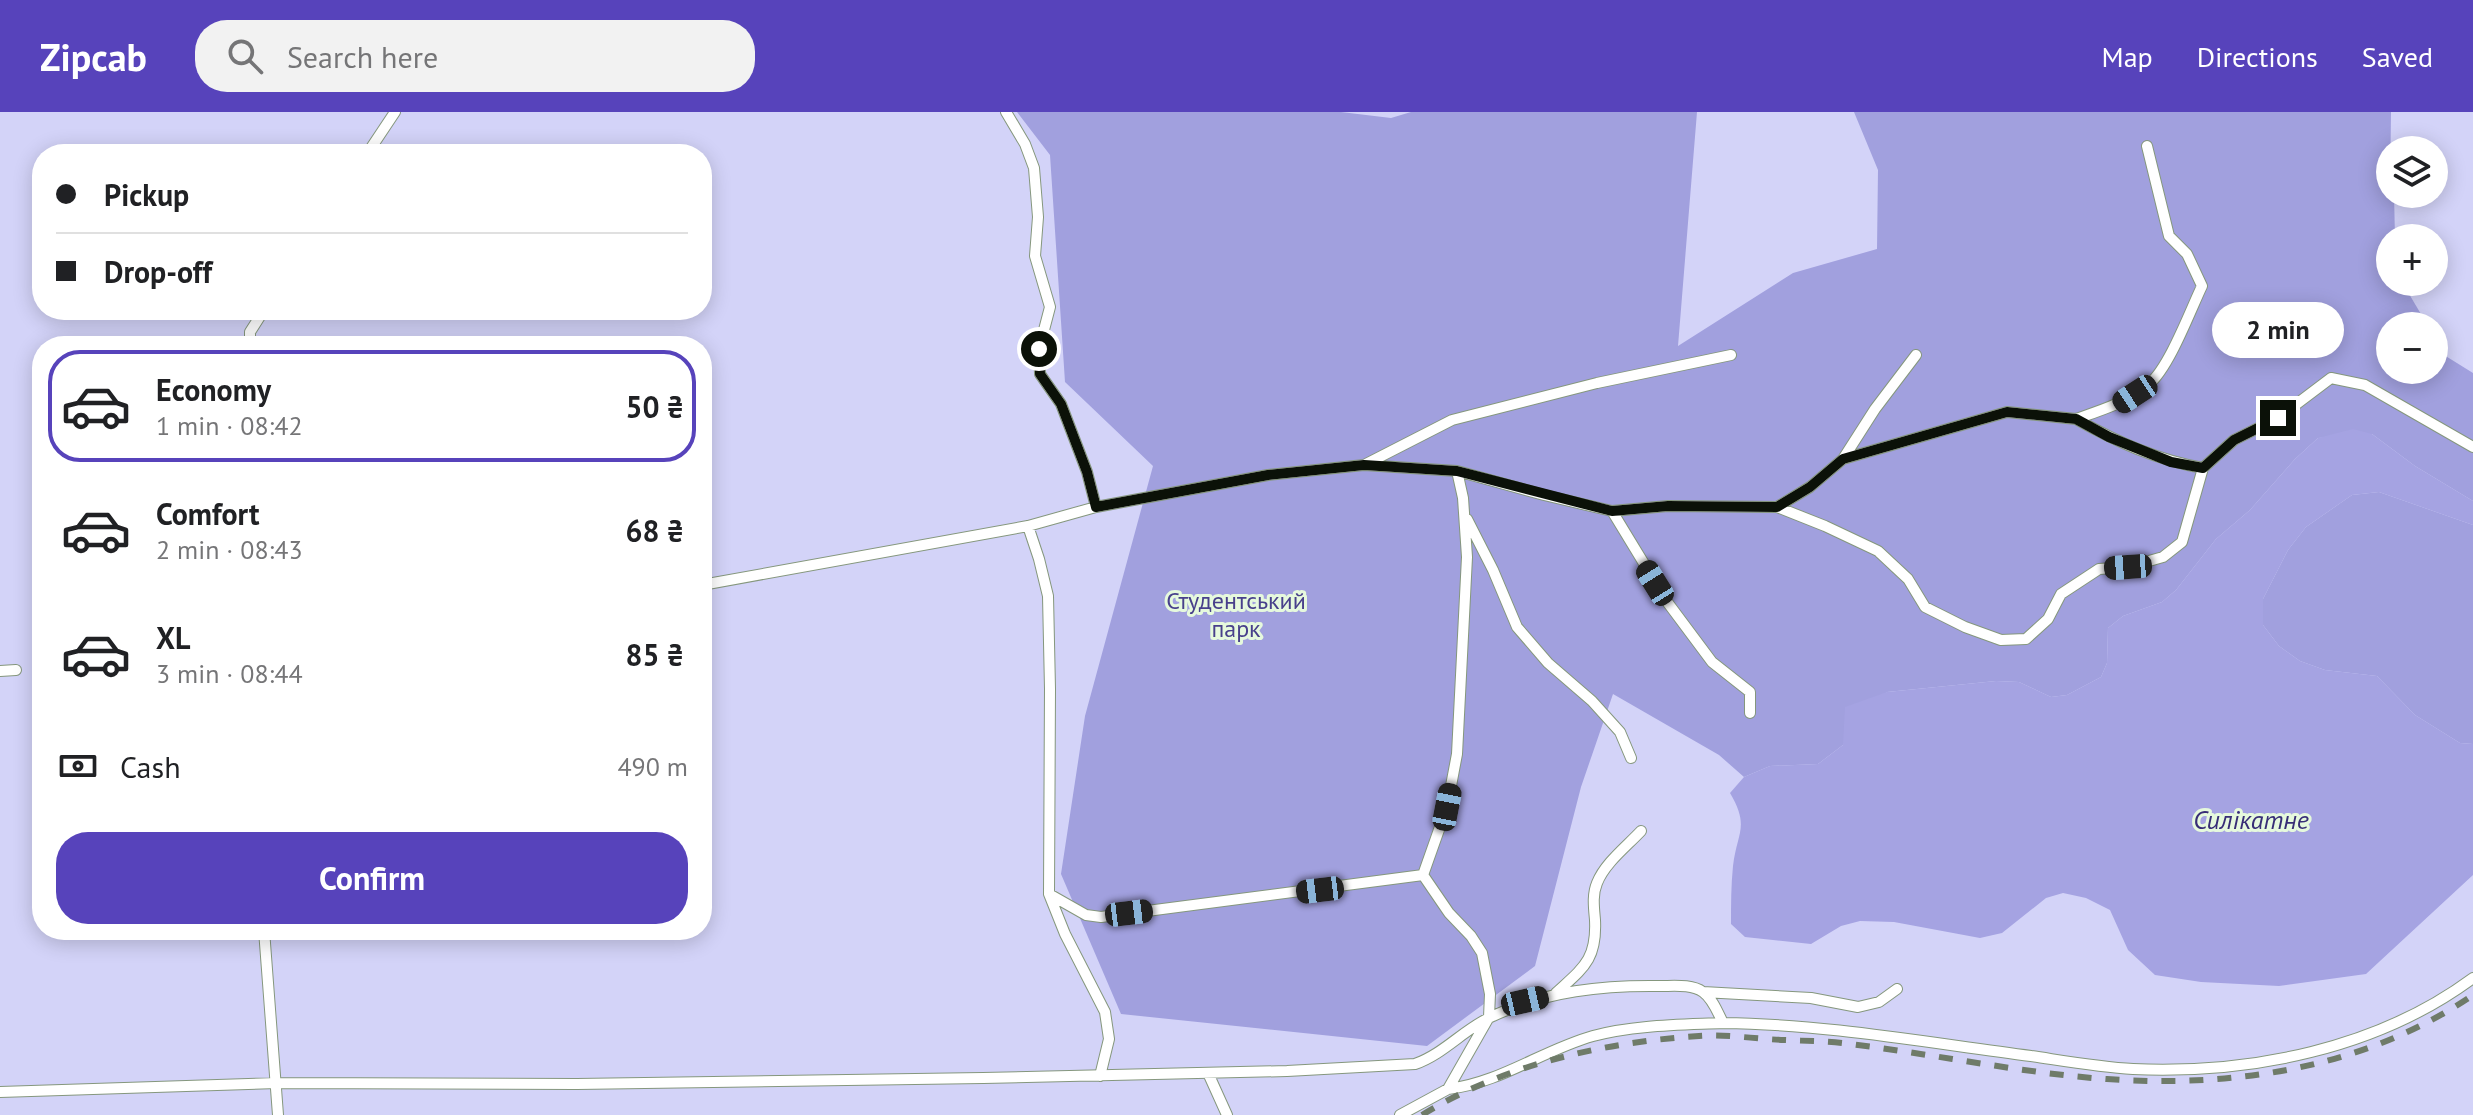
<!DOCTYPE html>
<html lang="en">
<head>
<meta charset="utf-8">
<style>
	:root { --surface:#fff; --page:#f2f2f2; --text:#202124; --muted:#757577; --line:#e0e0e0; --accent:#5743bb }
	body { margin:0; font-family:"PT Sans",sans-serif; background:var(--page); color:var(--text); height:100vh; display:flex; flex-direction:column; font-size:30px; white-space:nowrap }
	* { box-sizing:border-box; margin:0 }
	p { font-size:26px; color:var(--muted) }
	.icon { flex:none; width:44px; height:44px; fill:none; stroke:currentColor; stroke-width:2; stroke-linecap:round; stroke-linejoin:round }
	.map { position:relative; flex:1; overflow:hidden }
	.panel { position:absolute; left:32px; top:224px; width:680px; height:604px; display:flex; flex-direction:column; background:var(--surface); border-radius:32px; box-shadow:0 4px 20px #0003 }
	.panel>* { flex:none }
	.banner { position:absolute; left:32px; top:32px; width:680px; height:176px; border-radius:32px; box-shadow:0 4px 20px #0003; display:grid; align-content:center; height:176px; padding:0 24px; background:var(--surface) }
	.fabs { position:absolute; left:2376px; top:24px; display:grid; gap:16px }
	.fabs a { display:grid; place-items:center; width:72px; height:72px; border-radius:50%; background:var(--surface); box-shadow:0 4px 20px #0003; font-size:40px }
	.end { position:absolute; width:36px; height:36px; margin:-18px; border:10px solid #0b1108; background:#fff; box-shadow:0 0 0 4px #fff }
	.from { border-radius:50% }
	.bubble { position:absolute; height:56px; border-radius:28px; background:var(--surface); box-shadow:0 4px 20px #0003; font-size:26px; font-weight:600; line-height:56px; text-align:center }
	.car { position:absolute; width:24px; height:48px; margin:-24px -12px; border-radius:10px; box-shadow:0 0 6px 2px #0007; background:linear-gradient(#222 24%,#8ab4d8 0 40%,#222 0 76%,#8ab4d8 0 86%,#222 0) }
	.banner b { display:flex; align-items:center; gap:28px; height:76px; font-size:30px }
	.banner b+b { border-top:2px solid var(--line) }
	.banner i { width:20px; height:20px; background:var(--text) }
	ul { padding:14px 0 0; list-style:none }
	li { display:flex; align-items:center; gap:24px; height:112px; margin:0 16px 12px; padding:0 8px; border:4px solid transparent; border-radius:32px }
	li div { flex:1 }
	li b { display:block; font-size:30px }
	li em { font-style:normal; font-weight:600 }
	li.active { border-color:var(--accent) }
	li>.icon { width:72px; height:72px; stroke-width:1.5 }
	.pay { display:flex; align-items:center; gap:20px; height:88px; padding:0 24px; font-size:30px }
	.pay p { margin-inline-start:auto }
	.button { display:flex; gap:16px; margin-top:auto; padding:16px 24px }
	.button a { flex:1; height:92px; border-radius:32px; background:var(--accent); color:#fff; font-size:32px; font-weight:600; line-height:92px; text-align:center }
	header { display:flex; align-items:center; gap:48px; box-sizing:border-box; height:112px; padding:0 40px; background:var(--accent); color:#fff }
	header strong { font-size:38px }
	nav { display:flex; gap:44px; margin-inline-start:auto; font-size:28px }
	.search { width:560px; height:72px; background:var(--page); display:flex; align-items:center; gap:20px; box-sizing:border-box; padding:0 28px; border-radius:32px; color:var(--muted); font-size:30px }
	.map>svg:first-child { display:block }
</style>
</head>
<body>
<header>
<strong>Zipcab</strong>
<div class="search"><svg class="icon" aria-label="search" viewBox="0 0 24 24"><circle cx="10" cy="10" r="6"/><path d="M15 15l6 6"/></svg>Search here</div>
<nav><a>Map</a><a>Directions</a><a>Saved</a></nav>
</header>
<div class="map">
<svg width="2473" height="1003" viewBox="0 0 2473 1003">
	<rect width="100%" height="100%" fill="#d9ecd0"/>
	<path fill="#d3d3f8" fill-rule="evenodd" d="M0 0H2473V1003H0ZM2390 38H2434V82H2390ZM42 42H702V198H42ZM2390 126H2434V170H2390ZM2390 214H2434V258H2390ZM42 234H702V818H42Z"/>
	<path fill="#a1a0de" d="M1017 0H1341L1391 6 1411 0H1697L1678 234 1793 161 1877 137 1878 58 1854 0H2391L2390 82H2394L2395 126H2390V170H2402L2428 214H2390V258H2434V225L2444 243 2473 261V389L2415 354 2372 322 2318 326 2295 347 2250 398 2216 427 2176 478 2162 490 2123 504 2108 516 2107 551 2101 565 2067 583 2051 585 2019 570 1996 569 1887 580 1843 633 1818 652 1770 654 1744 665 1719 643 1613 582 1581 675 1535 854 1427 934 1121 902 1061 762 1085 604 1153 354 1065 270 1050 43Z
		M2379 380 2473 413V632L2460 631 2415 603 2377 564 2325 558 2300 549 2279 534 2263 513V487L2288 438 2306 415 2352 383Z"/>
	<path fill="#a5a3e2" d="M2353 317 2372 322 2415 354 2473 389V413L2379 380 2352 383 2306 415 2288 438 2263 487V513L2279 534 2300 549 2325 558 2377 564 2415 603 2460 631 2473 632V763L2366 862 2279 874 2201 870 2155 863 2128 838 2110 798 2086 786 2063 781 2046 786 2002 821 1980 826 1894 810 1860 809 1841 814 1811 832 1745 825 1731 812C1731 793 1731 773 1733 754 1737 720 1750 715 1730 681L1744 665 1770 654 1818 652 1843 633 1845 595 1887 580 1996 569 2019 570 2051 585 2067 583 2101 565 2107 551 2108 516 2123 504 2162 490 2176 478 2216 427 2250 398 2295 347 2318 326Z"/>
	<g fill="none" stroke-linecap="round" stroke-linejoin="round">
		<g stroke="#85977d" stroke-width="12">
			<path id="lane" d="M1006 0 1025 32 1034 56 1038 105 1035 144 1050 195 1039 237 1040 262 1061 292 1087 360 1096 395
				M2147 34 2169 124 2187 142 2202 174C2190 199 2169 256 2149 272 2128 290 2102 298 2076 307 2117 330 2157 348 2203 356L2234 328 2278 306 2331 266 2365 273 2473 335
				M367 42 395 0
				M250 234V220L264 198
				M1916 243 1875 297 1843 347 2007 300 2076 307
				M1843 347 1810 375 1777 395 1825 414 1878 439 1908 467 1925 495 1965 515 2001 528 2026 527 2048 507 2061 482 2099 457 2128 455 2163 445 2182 430 2203 356
				M1366 352 1452 308 1597 271 1731 243
				M1612 399 1668 491 1712 550 1750 580V601
				M1467 407 1493 458 1517 515 1548 551 1592 589 1620 620 1631 646
				M1028 414 1039 447 1048 484 1050 577 1049 782 1065 822 1105 900 1109 927 1100 964
				M702 473 1028 414 1096 395 1268 363 1364 353 1457 359 1544 383 1612 399 1668 394 1777 395
				M0 559 16 558
				M1049 782 1086 803 1101 805 1423 763
				M264 818 278 1003
				M1703 880 1811 886 1858 895 1879 890 1897 877
				M1556 881C1583 856 1597 848 1595 808 1594 796 1592 783 1597 771 1605 751 1626 735 1641 719
				M1208 961 1227 1003
				M1448 977C1500 971 1543 938 1593 924 1634 913 1680 913 1723 911
				M0 980 277 971 577 972 983 966 1287 959 1415 952C1444 942 1465 916 1493 904 1547 879 1603 873 1661 874 1674 874 1692 872 1703 880 1713 887 1718 901 1723 911 1825 912 1929 931 2031 944 2065 949 2099 955 2133 957 2251 962 2377 937 2473 866
				M1400 1003 1448 977 1489 905 1490 882 1482 841 1471 824 1449 801 1423 763 1447 695 1457 642 1467 445 1463 386 1457 359"/>
		</g>
		<use href="#lane" stroke="#fff" stroke-width="10"/>
		<path stroke="#6f7b69" stroke-width="6" stroke-dasharray="14 14" stroke-linecap="butt" d="M1422 1003C1503 953 1604 930 1699 924 1726 922 1756 927 1784 928 1806 929 1828 929 1850 932 1924 941 1998 956 2072 964 2211 979 2355 963 2473 883"/>
	</g>
	<g fill="none" stroke-linecap="round" stroke-linejoin="round">
		<path stroke="#0b1108" stroke-width="10" d="M1039 237 1040 262 1061 292 1087 360 1096 395 1268 363 1364 353 1457 359 1612 399 1668 394 1777 395 1810 375 1843 347 2007 300 2076 307 2109 325 2171 350 2203 356 2234 328 2278 306"/>
	</g>
	<g text-anchor="middle" dominant-baseline="central" stroke-width="6" stroke-linejoin="round" paint-order="stroke">
		<g font-size="24" fill="#48408b" stroke="#e6f9dd">
			<text x="1236" y="488">Студентський<tspan x="1236" dy="28">парк</tspan></text>
		</g>
		<g font-size="26" font-style="italic" fill="#372d76" stroke="#e6f9dd">
			<text x="2251" y="707">Силікатне</text>
		</g>
	</g>
</svg>
<div class="fabs">
<a><svg class="icon" aria-label="layers" viewBox="0 0 24 24"><path d="M12 4l9 5-9 5-9-5zM3 14l9 5 9-5"/></svg></a>
<a>+</a>
<a>−</a>
</div>
<i class="end from" style="left:1039px;top:237px"></i>
<i class="end" style="left:2278px;top:306px"></i>
<div class="bubble" style="left:2212px;top:190px;width:132px">2 min</div>
<i class="car" style="left:2135px;top:282px;rotate:237deg"></i>
<i class="car" style="left:2128px;top:455px;rotate:266deg"></i>
<i class="car" style="left:1655px;top:471px;rotate:328deg"></i>
<i class="car" style="left:1447px;top:695px;rotate:11deg"></i>
<i class="car" style="left:1320px;top:778px;rotate:263deg"></i>
<i class="car" style="left:1129px;top:801px;rotate:83deg"></i>
<i class="car" style="left:1525px;top:889px;rotate:77deg"></i>
<div class="banner">
<b><i class="from"></i>Pickup</b>
<b><i></i>Drop-off</b>
</div>
<section class="panel">
<ul>
<li class="active"><svg class="icon" aria-label="car" viewBox="0 0 24 24"><path d="M5 17H2v-5l4-1 3-4h7l3 4 3 1v5h-3M9 17h6M6 11h13"/><circle cx="7" cy="17" r="2"/><circle cx="17" cy="17" r="2"/></svg><div><b>Economy</b><p>1 min · 08:42</p></div><em>50 ₴</em></li>
<li><svg class="icon" aria-label="car" viewBox="0 0 24 24"><path d="M5 17H2v-5l4-1 3-4h7l3 4 3 1v5h-3M9 17h6M6 11h13"/><circle cx="7" cy="17" r="2"/><circle cx="17" cy="17" r="2"/></svg><div><b>Comfort</b><p>2 min · 08:43</p></div><em>68 ₴</em></li>
<li><svg class="icon" aria-label="car" viewBox="0 0 24 24"><path d="M5 17H2v-5l4-1 3-4h7l3 4 3 1v5h-3M9 17h6M6 11h13"/><circle cx="7" cy="17" r="2"/><circle cx="17" cy="17" r="2"/></svg><div><b>XL</b><p>3 min · 08:44</p></div><em>85 ₴</em></li>
</ul>
<div class="pay"><svg class="icon" aria-label="cash" viewBox="0 0 24 24"><path d="M3 7h18v10H3z"/><circle cx="12" cy="12" r="2"/></svg>Cash<p>490 m</p></div>
<div class="button"><a>Confirm</a></div>
</section>
</div>
</body>
</html>
